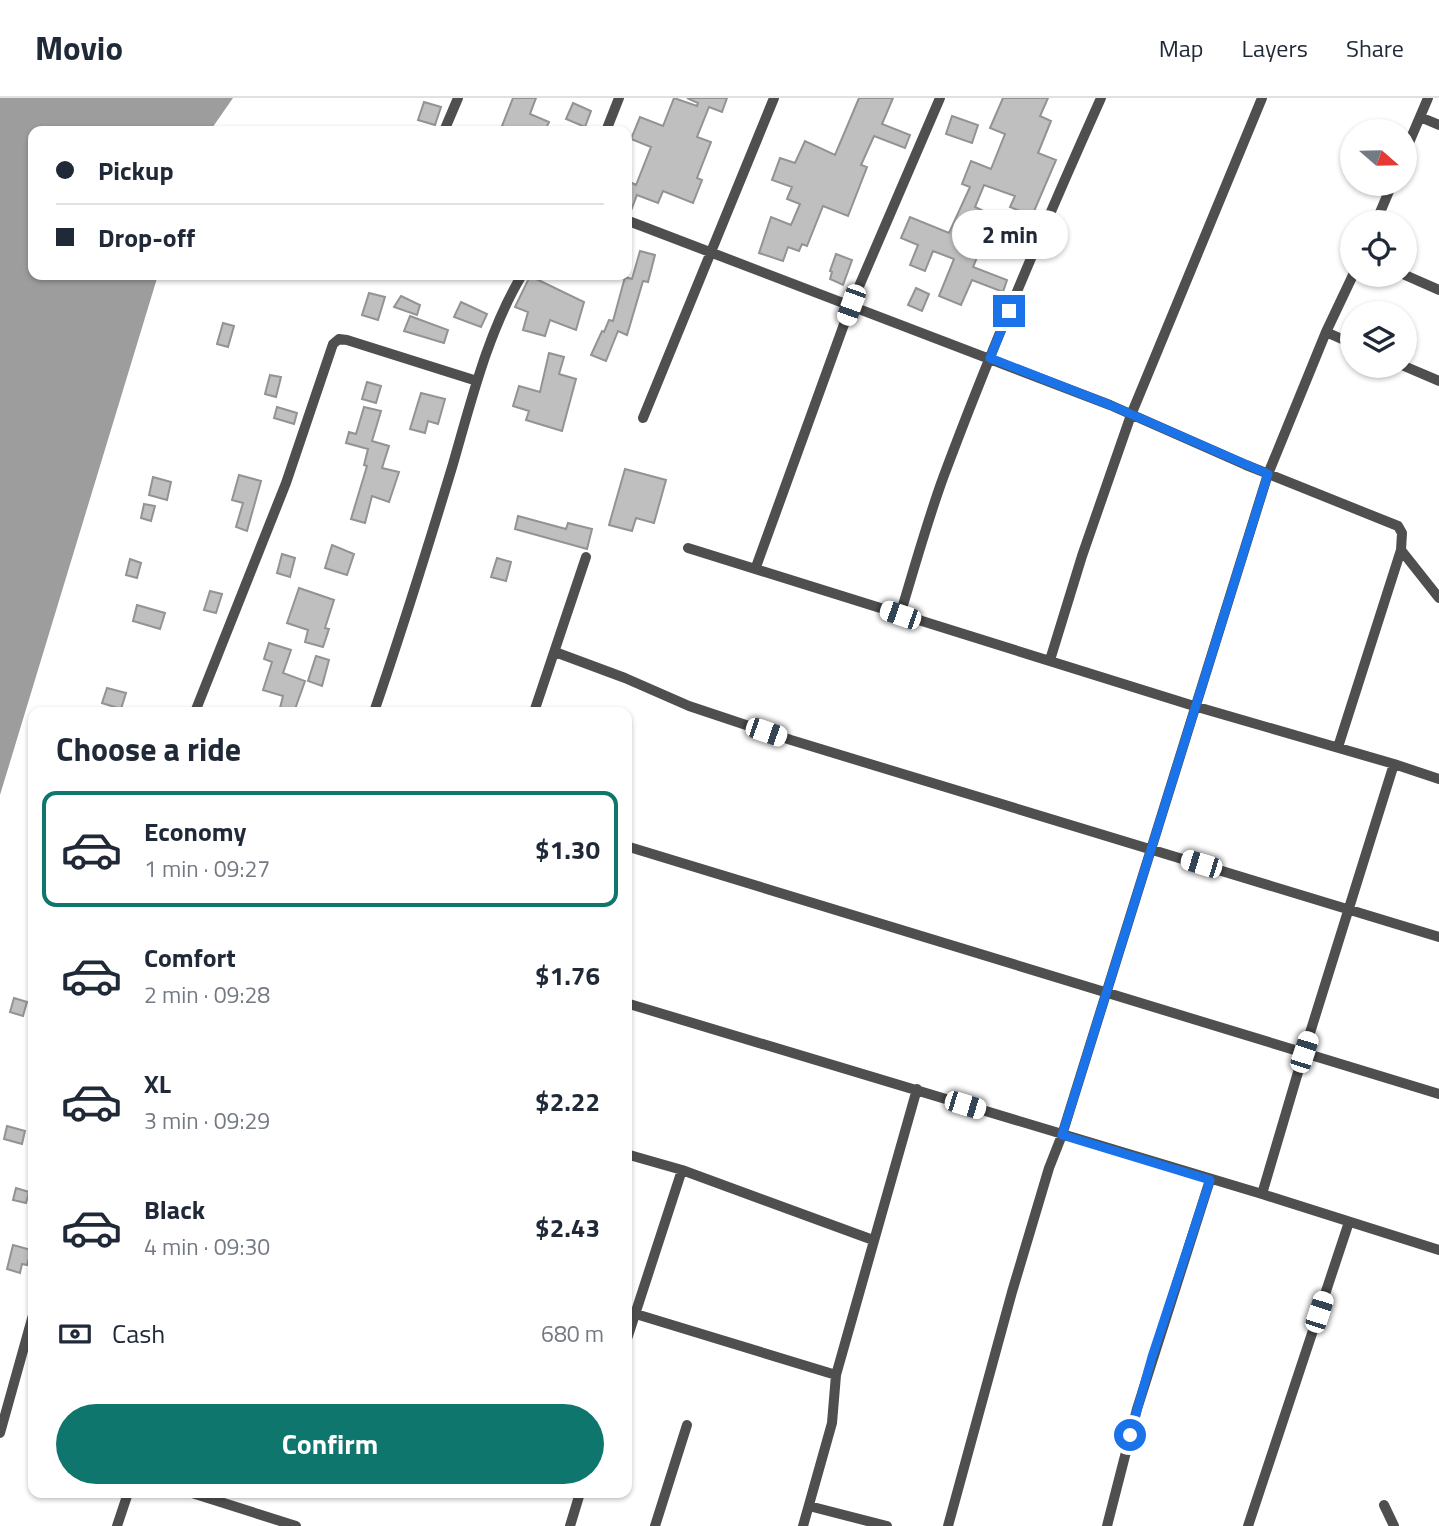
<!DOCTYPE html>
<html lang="en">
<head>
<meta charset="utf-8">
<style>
	:root { --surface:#fff; --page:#f6f6f7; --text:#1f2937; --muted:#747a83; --line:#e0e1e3; --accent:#0f766e }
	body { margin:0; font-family:"Titillium Web",sans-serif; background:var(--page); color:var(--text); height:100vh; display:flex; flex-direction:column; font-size:26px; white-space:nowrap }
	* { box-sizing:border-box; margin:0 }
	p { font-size:23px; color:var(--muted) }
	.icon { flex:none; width:38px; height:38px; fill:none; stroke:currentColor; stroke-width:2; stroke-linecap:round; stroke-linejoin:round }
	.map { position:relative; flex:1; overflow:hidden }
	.drawer { position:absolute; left:28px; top:609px; width:604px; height:791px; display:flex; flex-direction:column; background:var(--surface); border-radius:14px; box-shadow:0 2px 5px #0004 }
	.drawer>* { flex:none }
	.guide { position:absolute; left:28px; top:28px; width:604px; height:154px; border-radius:14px; box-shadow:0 2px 5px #0004; display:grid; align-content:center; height:154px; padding:0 28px; background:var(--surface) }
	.needle { width:46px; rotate:110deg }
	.controls { position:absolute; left:1340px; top:21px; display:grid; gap:14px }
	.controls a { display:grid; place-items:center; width:77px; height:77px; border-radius:50%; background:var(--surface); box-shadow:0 2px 5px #0004; font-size:35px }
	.end { position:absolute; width:32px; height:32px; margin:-16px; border:9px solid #1a73e8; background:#fff; box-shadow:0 0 0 4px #fff }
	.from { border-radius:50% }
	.bubble { position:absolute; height:49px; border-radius:24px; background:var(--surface); box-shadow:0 2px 5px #0004; font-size:23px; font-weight:700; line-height:49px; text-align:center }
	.car { position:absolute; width:21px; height:42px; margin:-21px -10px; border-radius:9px; box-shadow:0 0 5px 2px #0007; background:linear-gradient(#fff 24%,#345 0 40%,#fff 0 76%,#345 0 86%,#fff 0) }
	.guide b { display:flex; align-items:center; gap:24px; height:66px; font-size:26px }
	.guide b+b { border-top:2px solid var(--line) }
	.guide i { width:18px; height:18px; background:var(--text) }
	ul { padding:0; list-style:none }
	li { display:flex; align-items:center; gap:21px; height:116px; margin:0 14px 10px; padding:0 14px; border:4px solid transparent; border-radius:14px }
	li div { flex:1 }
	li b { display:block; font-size:26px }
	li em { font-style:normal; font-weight:700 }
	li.current { border-color:var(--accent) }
	li>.icon { width:63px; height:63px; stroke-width:1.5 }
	h2 { padding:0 28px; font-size:32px; line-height:84px }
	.pay { display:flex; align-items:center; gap:18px; height:77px; padding:0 28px; font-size:26px }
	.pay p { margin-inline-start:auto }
	.action { display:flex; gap:14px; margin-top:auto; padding:14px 28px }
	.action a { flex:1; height:80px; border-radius:42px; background:var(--accent); color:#fff; font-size:28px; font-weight:700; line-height:80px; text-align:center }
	header { display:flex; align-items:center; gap:42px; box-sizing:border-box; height:98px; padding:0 35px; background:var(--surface); border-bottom:2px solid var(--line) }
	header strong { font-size:33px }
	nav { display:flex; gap:38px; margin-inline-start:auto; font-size:24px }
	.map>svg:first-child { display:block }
</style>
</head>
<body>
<header>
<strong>Movio</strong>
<nav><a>Map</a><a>Layers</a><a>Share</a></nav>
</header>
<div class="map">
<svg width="1439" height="1428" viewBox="0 0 1439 1428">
	<rect width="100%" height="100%" fill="#fff"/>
	<path fill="#9d9d9d" d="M0 0H233L210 33H33V177H158L0 697Z"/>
	<path fill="#bfbfbf" stroke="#939393" stroke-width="2" d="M513 0H536L530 16 549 24 545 33H515L502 28Z
		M674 0 697 8 698 5 687 0H727L722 14 709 9 697 39 711 44 697 80 702 82 693 105 663 93 658 105 637 97 630 115 626 114V82L636 87 651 49 631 41 640 19 663 28Z
		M859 0H893L882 26 910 37 905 50 874 38 861 67 867 69 848 118 823 108 807 148 802 146 799 153 788 149 783 163 759 155 771 119 791 127 800 106 787 101 792 89 772 82 780 60 795 65 805 43 835 57Z
		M1003 0H1048L1040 18 1051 23 1038 55 1056 62 1032 118 1010 109 1015 98 984 87 975 109 994 118 973 169 1007 182 1003 194 972 182 961 207 939 198 954 161 933 153 925 173 910 167 918 147 901 140 910 119 949 135 970 89 962 86 971 63 991 71 1005 36 990 30Z
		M424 4 441 9 435 27 418 22Z
		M573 5 591 13 585 29 566 21Z
		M952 18 978 27 972 45 946 36Z
		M640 153 655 157 648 184 643 183 627 237 618 233 606 263 591 257 602 233 604 234 609 222 613 223 625 179 632 181Z
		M836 156 852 162 843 187 830 181 832 174 830 173Z
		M530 178 584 204 576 232 550 222 545 238 523 232 528 214 515 209Z
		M916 190 929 196 922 213 908 207Z
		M369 195 385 199 378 222 362 217Z
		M401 198 420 207 417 217 394 209Z
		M461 204 487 216 481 229 454 219Z
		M410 218 448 232 444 245 404 233Z
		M223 225 234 228 228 249 217 246Z
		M549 255 564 259 559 276 576 281 562 333 526 322 529 313 513 308 519 288 540 294Z
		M270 277 281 279 276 299 265 296Z
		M367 284 381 288 376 305 362 301Z
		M421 295 445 301 438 326 428 323 425 335 410 331Z
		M277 309 297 315 294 326 274 320Z
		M364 309 381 313 372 343 389 348 382 370 399 374 389 404 372 398 365 425 351 421 367 368 364 367 368 351 346 345 349 334 356 336Z
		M625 371 666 382 654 425 636 420 632 433 609 427Z
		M239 377 261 383 247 433 236 429 243 405 232 402Z
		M153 379 171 384 167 402 149 397Z
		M144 406 155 408 151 423 141 420Z
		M518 418 566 431 568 425 592 431 587 451 515 431Z
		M332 447 354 456 347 477 325 470Z
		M282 456 295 460 290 479 277 475Z
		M497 460 511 464 506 483 491 479Z
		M130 461 141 465 137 480 126 477Z
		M299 490 334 502 325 530 329 531 323 549 305 544 308 532 287 525Z
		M210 493 222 496 216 515 204 512Z
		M137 507 165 515 160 531 133 523Z
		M269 545 291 552 283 575 305 583 294 614H279L283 598 263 592 272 564 264 561Z
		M316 558 329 562 322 588 308 583Z
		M107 590 126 595 121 611 102 605Z
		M14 900 27 904 23 918 10 914Z
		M7 1028 25 1033 22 1046 4 1041Z
		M16 1090 29 1094 26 1105 13 1102Z
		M13 1147 31 1152 27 1167 22 1166 20 1175 7 1171Z"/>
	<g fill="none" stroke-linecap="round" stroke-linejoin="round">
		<path stroke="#4f4f4f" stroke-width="10" d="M1420 19 1439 27
			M444 33 458 0
			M606 33 619 0
			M1405 54 1428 0
			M626 122 1110 307 1246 367 1398 428 1402 435 1401 452 1439 500
			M1376 124 1392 86
			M1405 177 1439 192
			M1326 234 1353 246
			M1404 268 1439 283
			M643 320 774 0
			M688 450 1194 608 1394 666 1439 681
			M756 469 851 207 940 0
			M900 517C914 471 927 424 943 380 991 251 1045 125 1101 0
			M555 554 625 580 689 608 791 642 1439 839
			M1050 562 1082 458 1131 317 1262 0
			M195 614 286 385 333 246 339 241 347 242 477 283
			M374 614C402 532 428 449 453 366 471 304 488 233 522 177
			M534 614 586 459
			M1338 649 1401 452
			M626 748 1439 996
			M626 905 1262 1096 1439 1152
			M626 1056 682 1072 873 1142
			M1262 1096 1304 954 1394 666
			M626 1213 836 1277
			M626 1244 682 1072
			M0 1335 33 1217
			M192 1395 296 1428
			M1384 1407 1394 1428
			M809 1408 887 1428
			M117 1428 128 1395
			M570 1428 580 1395
			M655 1428 687 1327
			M803 1428 832 1325 836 1277 917 991
			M948 1428 1012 1194 1049 1070 1062 1037 1268 376 1326 234 1353 177
			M1107 1428 1137 1311 1210 1082
			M1248 1428 1349 1124"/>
	</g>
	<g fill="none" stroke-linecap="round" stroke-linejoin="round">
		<path stroke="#1a73e8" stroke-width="9" d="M1009 213 990 260 1110 307 1268 376 1062 1037 1210 1082 1152 1259 1130 1337"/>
	</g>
</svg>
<div class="controls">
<a><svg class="needle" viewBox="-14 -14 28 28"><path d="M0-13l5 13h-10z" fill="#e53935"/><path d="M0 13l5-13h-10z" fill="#747a83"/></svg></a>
<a><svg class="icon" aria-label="locate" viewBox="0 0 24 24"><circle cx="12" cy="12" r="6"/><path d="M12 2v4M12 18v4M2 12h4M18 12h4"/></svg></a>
<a><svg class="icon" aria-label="layers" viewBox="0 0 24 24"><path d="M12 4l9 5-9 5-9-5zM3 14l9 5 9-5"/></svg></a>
</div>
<i class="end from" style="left:1130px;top:1337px"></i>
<i class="end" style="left:1009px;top:213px"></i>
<div class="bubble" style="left:952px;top:112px;width:116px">2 min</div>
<i class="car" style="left:851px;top:207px;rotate:200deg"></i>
<i class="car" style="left:900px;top:517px;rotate:289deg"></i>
<i class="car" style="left:766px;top:634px;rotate:109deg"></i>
<i class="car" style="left:1201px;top:766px;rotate:287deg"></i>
<i class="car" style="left:1304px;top:954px;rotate:18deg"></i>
<i class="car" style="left:965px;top:1007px;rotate:107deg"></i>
<i class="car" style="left:1319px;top:1214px;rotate:18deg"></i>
<div class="guide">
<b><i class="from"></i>Pickup</b>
<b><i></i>Drop-off</b>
</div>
<section class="drawer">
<h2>Choose a ride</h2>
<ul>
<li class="current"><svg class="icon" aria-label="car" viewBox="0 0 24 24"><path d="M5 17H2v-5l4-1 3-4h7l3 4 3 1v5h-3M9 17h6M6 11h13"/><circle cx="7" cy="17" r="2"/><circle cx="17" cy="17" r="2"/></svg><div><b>Economy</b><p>1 min · 09:27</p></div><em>$1.30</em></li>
<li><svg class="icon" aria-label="car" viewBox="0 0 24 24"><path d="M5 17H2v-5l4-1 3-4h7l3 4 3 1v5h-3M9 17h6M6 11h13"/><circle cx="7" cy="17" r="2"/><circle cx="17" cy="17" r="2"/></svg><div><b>Comfort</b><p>2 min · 09:28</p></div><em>$1.76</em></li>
<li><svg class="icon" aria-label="car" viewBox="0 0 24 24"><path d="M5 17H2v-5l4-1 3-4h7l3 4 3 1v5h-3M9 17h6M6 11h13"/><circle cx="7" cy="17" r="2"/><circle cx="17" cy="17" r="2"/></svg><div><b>XL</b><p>3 min · 09:29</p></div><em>$2.22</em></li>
<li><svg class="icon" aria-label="car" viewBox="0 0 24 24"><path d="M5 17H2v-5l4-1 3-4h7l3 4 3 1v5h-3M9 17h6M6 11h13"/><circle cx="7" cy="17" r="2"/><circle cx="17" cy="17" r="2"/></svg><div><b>Black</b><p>4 min · 09:30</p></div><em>$2.43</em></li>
</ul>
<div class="pay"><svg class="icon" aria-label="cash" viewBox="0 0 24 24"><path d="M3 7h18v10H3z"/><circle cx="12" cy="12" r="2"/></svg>Cash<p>680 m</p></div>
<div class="action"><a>Confirm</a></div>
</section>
</div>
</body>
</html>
